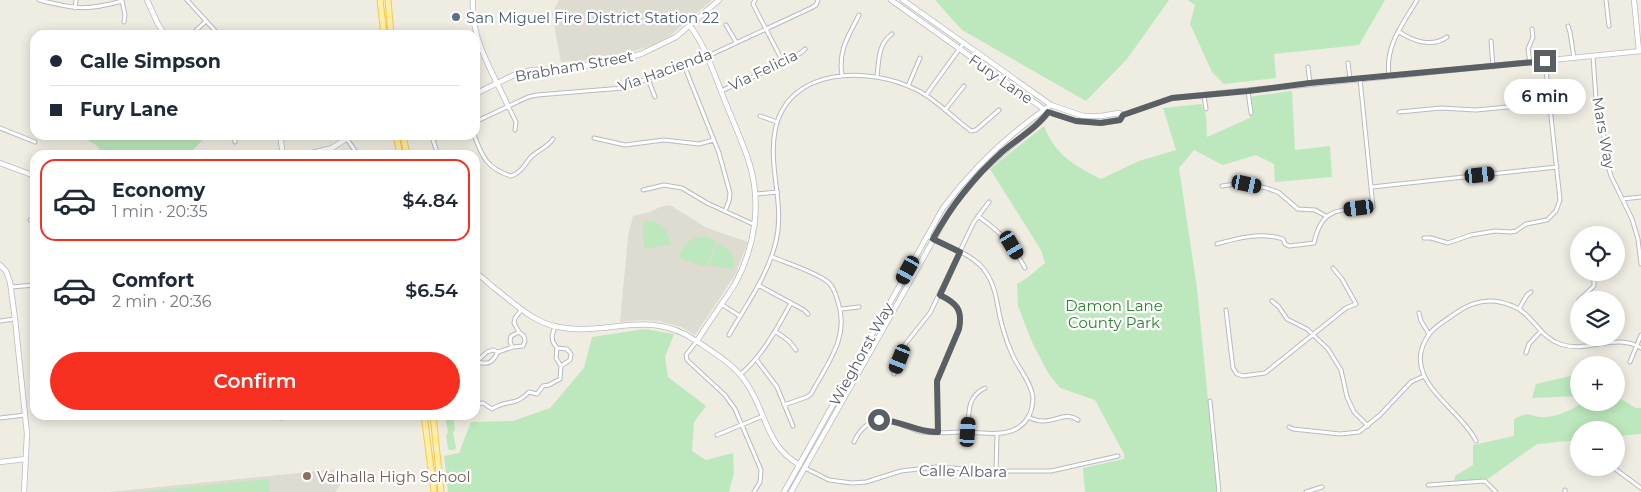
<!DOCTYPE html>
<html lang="en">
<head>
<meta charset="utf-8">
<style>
	:root { --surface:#fff; --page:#f6f6f7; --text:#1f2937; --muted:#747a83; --line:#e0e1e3; --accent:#f62f21 }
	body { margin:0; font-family:Montserrat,sans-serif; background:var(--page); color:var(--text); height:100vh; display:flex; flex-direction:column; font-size:19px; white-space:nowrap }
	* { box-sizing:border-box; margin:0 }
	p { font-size:16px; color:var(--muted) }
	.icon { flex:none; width:28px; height:28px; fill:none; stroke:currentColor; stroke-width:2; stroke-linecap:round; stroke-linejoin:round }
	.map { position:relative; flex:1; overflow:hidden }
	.side { position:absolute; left:30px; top:150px; width:450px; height:270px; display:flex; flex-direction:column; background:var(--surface); border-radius:15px; box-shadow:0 2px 12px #0003 }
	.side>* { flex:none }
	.top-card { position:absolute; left:30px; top:30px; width:450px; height:110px; border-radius:15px; box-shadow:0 2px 12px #0003; display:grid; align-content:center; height:110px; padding:0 20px; background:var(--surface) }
	.tools { position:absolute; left:1570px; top:226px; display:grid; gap:10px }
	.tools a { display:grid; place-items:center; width:55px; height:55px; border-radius:50%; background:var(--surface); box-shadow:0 2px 12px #0003; font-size:25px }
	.end { position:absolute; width:22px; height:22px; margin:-11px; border:6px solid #5a5f64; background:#fff; box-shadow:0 0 0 2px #fff }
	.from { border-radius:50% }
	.bubble { position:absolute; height:35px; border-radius:18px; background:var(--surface); box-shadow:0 2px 12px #0003; font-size:16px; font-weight:600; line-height:35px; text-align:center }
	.car { position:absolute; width:15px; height:30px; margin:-15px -8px; border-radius:6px; box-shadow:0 0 4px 1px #0007; background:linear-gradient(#222 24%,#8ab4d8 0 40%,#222 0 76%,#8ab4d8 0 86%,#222 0) }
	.top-card b { display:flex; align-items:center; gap:18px; height:48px; font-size:19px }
	.top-card b+b { border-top:1px solid var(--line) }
	.top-card i { width:12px; height:12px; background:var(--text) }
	ul { padding:9px 0 0; list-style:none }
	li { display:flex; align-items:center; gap:15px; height:82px; margin:0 10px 8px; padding:0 10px; border:2px solid transparent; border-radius:15px }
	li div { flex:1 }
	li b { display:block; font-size:19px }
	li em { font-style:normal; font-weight:600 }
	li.on { border-color:var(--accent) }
	li>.icon { width:45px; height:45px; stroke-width:1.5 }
	.button { display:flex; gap:10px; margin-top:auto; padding:10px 20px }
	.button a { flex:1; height:58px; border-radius:30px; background:var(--accent); color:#fff; font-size:20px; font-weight:600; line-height:58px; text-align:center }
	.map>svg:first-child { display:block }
</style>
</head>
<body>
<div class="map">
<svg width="1641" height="492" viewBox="0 0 1641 492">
	<rect width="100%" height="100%" fill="#efece2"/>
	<path fill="#dedbd1" d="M559 0H712L671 35 653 45 624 54 593 60 561 62 552 14Z
		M670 205 707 228 748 242 735 275 695 335 681 327 659 321 641 320 620 322 628 237 633 216 650 212 660 207Z
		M339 469 342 482 335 492H109Z"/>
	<path fill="#bde8bd" d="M935 0H1169L1127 59 1086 101 962 30Z
		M1188 0H1385L1359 45 1274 54 1276 78 1224 84 1212 72 1190 24 1195 5Z
		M1292 91 1295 150 1330 146 1332 177 1275 182 1274 164 1256 155 1223 165 1194 150 1179 168 1197 288 1217 492H1085L1083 468 1124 459V454L1095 400 1060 388 1048 373 1032 342 1018 306 1017 284 1027 278 1045 263 1041 250 990 169 1044 126C1055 155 1075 166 1101 179L1139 161 1176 150 1163 108 1201 104 1206 115 1207 137 1250 118 1248 97Z
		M86 135H207L196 147 186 155H100L102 153 96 145 87 140Z
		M643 221C660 220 668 228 671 244L646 249 644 246Z
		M705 236 716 241 708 265 703 266 678 257C683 244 691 237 705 236Z
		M717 243C729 248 738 256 732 269L711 266 710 263Z
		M645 329 674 334 665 357 668 377 706 406 694 422 692 451 706 460 733 453 734 473 729 492H448L444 456 459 453 471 422 513 421 550 408 584 368 592 337Z
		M1579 374V396L1532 398 1536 384Z
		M1616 396 1636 408H1641V434L1616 436V430H1579V440L1537 444 1485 481 1454 483 1455 476 1473 465V445L1514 436V419C1531 410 1528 417 1544 417 1556 417 1569 411 1579 405V403L1616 402Z
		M451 415 453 416 455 430 453 432 456 448 454 450H449L448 449 446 435 448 432 445 417Z
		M268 479 270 492H139Z"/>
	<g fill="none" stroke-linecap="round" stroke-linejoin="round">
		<g stroke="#b7bbc0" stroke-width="5">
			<path id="street" d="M39 0C75 9 86 11 122 1
				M187 0 219 35
				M755 0 753 4 756 10 783 62
				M1606 0 1609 26
				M122 1 125 15 124 22
				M75 8 76 0
				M726 25 736 42
				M1568 26 1570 32 1574 58
				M1398 31C1412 41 1432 48 1447 37
				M191 35 206 21
				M1491 41 1493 67
				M1593 56 1596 100 1601 107 1606 159 1611 176 1632 219 1638 239 1641 264
				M1348 63 1350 79
				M1530 63 1528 49 1533 37 1532 29
				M684 65 719 153 730 193 729 201 725 211
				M1308 67 1310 83
				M842 76C838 50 848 37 859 15
				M877 76C879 60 878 44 892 34
				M1389 76C1385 45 1402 26 1417 0
				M648 79 655 97
				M908 86 920 58
				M721 91C738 83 796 60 805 49
				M1248 91 1251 113
				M926 95 963 44
				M1204 96 1206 109
				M508 106 516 122 515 130
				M945 110 964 86
				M1399 112 1441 108 1476 110 1550 103
				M760 116 777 122
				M475 122 528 97 537 95 623 88 706 57 811 8 816 5 818 0
				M0 128 35 142
				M233 135 235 142
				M474 135C482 156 487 169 511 176 520 174 525 164 531 157 538 150 548 147 553 139
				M594 138 625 145 664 140 699 144 714 140
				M347 139 358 155
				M438 155 433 140 440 135
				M1222 186 1242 183 1266 188 1278 192 1298 209 1315 210 1326 216
				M1372 187 1557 167
				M643 190 664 185 682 188 707 203 755 225
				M756 194 778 192
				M1622 199 1641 197
				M978 216C1001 233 1011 242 1025 268
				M30 220H35
				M1424 238H1431L1448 243 1471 235 1495 231 1511 232 1516 231 1526 224 1547 220 1556 211 1560 200 1558 181 1545 61
				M1217 244C1237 238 1262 232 1283 239L1285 244 1289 246 1314 243C1322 205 1341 211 1373 207L1360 79
				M772 257C787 263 816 272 828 282 834 287 836 295 838 302 850 337 827 364 811 394L807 397 784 405
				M475 285 479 275
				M758 285 804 310 808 314
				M11 287 35 285
				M1579 300 1594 286V272
				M1272 301 1279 307 1287 319 1307 329 1328 349 1341 370 1347 397 1354 412 1368 426
				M721 304 740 316
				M841 309 859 307
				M1519 309 1527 295 1531 292
				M1226 310 1233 368 1237 374 1243 376 1265 373 1346 308 1356 304 1342 279 1333 268
				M1419 313 1421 321 1429 334
				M0 321 15 319
				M775 331 789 341 796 350
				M729 335C746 305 768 276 776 241 785 204 768 168 775 131 787 66 869 66 917 90 937 100 953 118 971 131L976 130 999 110
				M697 341 686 355 687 360 725 395 735 409 761 470 760 482 754 492
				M512 347 510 341 511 336 519 332
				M557 348 567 349 571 354 570 360 561 366
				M1526 353 1529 344 1541 331
				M756 359 777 387 793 426
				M477 362C489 365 492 363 498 352
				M1630 362 1641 335
				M475 363 487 352 493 350 498 352 513 347 523 346 525 341 524 336 519 332 514 323 515 318 522 309
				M741 374C763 355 777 328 791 303
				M894 374 906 343 930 313 974 222 989 202
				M1210 401 1219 492
				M475 404 483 403 492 409C508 398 513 408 529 392L537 394 543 386 549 385 560 379 561 366 556 358 557 348 553 342 552 336 555 326
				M1028 417C1051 429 1062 409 1078 420
				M0 418 25 415
				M281 418 311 415
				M1289 427 1293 429 1340 434 1359 432 1380 415 1411 382 1424 376
				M938 432 937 381 959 329C963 309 956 303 939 295
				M968 432C969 414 966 397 985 388
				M717 435 763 416
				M1476 441C1460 407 1396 378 1430 333 1436 326 1446 320 1453 315 1470 302 1490 297 1510 305 1532 312 1539 337 1560 344 1587 354 1615 332 1641 348
				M854 442C859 431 866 422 879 421 893 418 908 429 922 432 935 434 951 432 964 432 986 432 1013 440 1027 419 1032 412 1033 405 1033 397 1031 382 1019 369 1013 356 1005 339 1000 320 997 302 989 256 963 255 927 236
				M805 468 829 480 852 483 866 482 901 471 936 467 996 471H1051L1118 456
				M1614 468 1641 488
				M996 471 997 434
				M1428 485 1485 481 1496 492
				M1306 492 1322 487
				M1565 492V490"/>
		</g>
		<g stroke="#b8bcc2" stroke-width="6">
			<path id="secondary" d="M147 0 158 24 165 35
				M473 0C470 39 493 72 508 106
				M891 0 1048 112 1075 121 1101 123 1120 120 1123 115 1172 98 1641 51
				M903 0 1051 105 1083 116H1101L1119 113 1123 115
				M1634 0 1639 51
				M690 26C707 48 716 80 727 106 734 124 743 143 749 162 762 203 755 247 735 284 723 303 709 321 697 341
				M475 94 514 75 532 70 558 69 611 62 641 54 676 37 719 0
				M280 135 283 155
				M305 155 332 148 352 135
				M0 163 35 176
				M0 265 6 271 10 282 15 319 27 434 24 492
				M475 273C482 276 487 282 493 287 513 302 532 322 558 327 610 337 647 307 698 342 716 354 736 366 747 384 767 413 766 447 800 465
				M0 462 26 459
				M784 492 943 208C973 168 1010 133 1051 105
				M791 492 952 207 982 171 1046 116 1049 111"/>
		</g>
		<g stroke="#fbc84e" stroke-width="7">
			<path id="primary" d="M380 0 384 35
				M388 0 391 35
				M396 135 400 155
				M403 135 407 155
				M424 415 434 492
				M433 415 441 492"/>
		</g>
		<use href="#street" stroke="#fff" stroke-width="3"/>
		<use href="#secondary" stroke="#fff" stroke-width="4.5"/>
		<use href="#primary" stroke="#ffefa7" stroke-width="5"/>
	</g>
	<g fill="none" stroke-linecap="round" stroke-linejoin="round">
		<path stroke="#5a5f64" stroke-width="6" d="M879 420C899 419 917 433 938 432L937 381 959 329C963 309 956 303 940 295L960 252 933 239C951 206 973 178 1002 152 1017 139 1037 128 1048 112L1076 121 1101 123 1120 120 1123 115 1172 98 1248 91 1310 83 1545 61"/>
	</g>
	<circle fill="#5c6f8a" stroke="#fff" stroke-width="2" cx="456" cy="17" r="5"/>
	<circle fill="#8d6e63" stroke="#fff" stroke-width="2" cx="307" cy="476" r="5"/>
	<g text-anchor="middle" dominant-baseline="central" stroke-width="4.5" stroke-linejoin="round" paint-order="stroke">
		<g font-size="15" fill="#4e5e75" stroke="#fff" text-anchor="start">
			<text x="466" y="17">San Miguel Fire District Station 22</text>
		</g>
		<g font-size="15" fill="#5a5f64" stroke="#fff">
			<text transform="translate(574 66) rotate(-10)">Brabham Street</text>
			<text transform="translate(665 70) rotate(-20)">Via Hacienda</text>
			<text transform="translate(763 70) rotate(-26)">Via Felicia</text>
			<text transform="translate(1001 79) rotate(35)">Fury Lane</text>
			<text transform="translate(1604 133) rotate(80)">Mars Way</text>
			<text transform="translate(861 354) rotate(-61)">Wieghorst Way</text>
			<text transform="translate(963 471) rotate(1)">Calle Albara</text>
		</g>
		<g font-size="15" fill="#2d8230" stroke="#fff">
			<text x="1114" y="305">Damon Lane<tspan x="1114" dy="17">County Park</tspan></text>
		</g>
		<g font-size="15" fill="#785e54" stroke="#fff" text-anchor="start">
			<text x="317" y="476">Valhalla High School</text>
		</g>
	</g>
</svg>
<div class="tools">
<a><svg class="icon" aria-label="locate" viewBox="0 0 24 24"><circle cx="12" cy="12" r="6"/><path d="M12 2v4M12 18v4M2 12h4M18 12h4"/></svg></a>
<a><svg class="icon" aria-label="layers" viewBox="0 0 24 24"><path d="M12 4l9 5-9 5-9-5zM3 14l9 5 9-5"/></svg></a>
<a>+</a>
<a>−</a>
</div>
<i class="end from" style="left:879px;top:420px"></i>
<i class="end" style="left:1545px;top:61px"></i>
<div class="bubble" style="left:1504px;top:79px;width:82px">6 min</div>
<i class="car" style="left:1480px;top:175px;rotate:84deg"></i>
<i class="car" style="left:1247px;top:184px;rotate:102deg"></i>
<i class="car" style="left:1359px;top:208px;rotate:263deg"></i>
<i class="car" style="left:1012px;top:245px;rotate:149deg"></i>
<i class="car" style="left:908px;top:270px;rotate:209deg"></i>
<i class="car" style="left:900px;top:359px;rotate:202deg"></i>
<i class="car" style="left:968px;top:432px;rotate:4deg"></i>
<div class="top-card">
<b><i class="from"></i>Calle Simpson</b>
<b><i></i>Fury Lane</b>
</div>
<section class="side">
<ul>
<li class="on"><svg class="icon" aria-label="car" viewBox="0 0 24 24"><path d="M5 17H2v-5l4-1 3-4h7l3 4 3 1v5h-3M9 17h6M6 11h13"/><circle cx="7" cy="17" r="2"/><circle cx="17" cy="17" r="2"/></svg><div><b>Economy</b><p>1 min · 20:35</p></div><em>$4.84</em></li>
<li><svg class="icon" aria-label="car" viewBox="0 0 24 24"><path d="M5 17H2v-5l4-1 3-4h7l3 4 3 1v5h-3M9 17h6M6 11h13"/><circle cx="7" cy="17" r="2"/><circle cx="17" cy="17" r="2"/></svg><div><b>Comfort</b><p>2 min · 20:36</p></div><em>$6.54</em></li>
</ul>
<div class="button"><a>Confirm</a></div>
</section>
</div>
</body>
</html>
